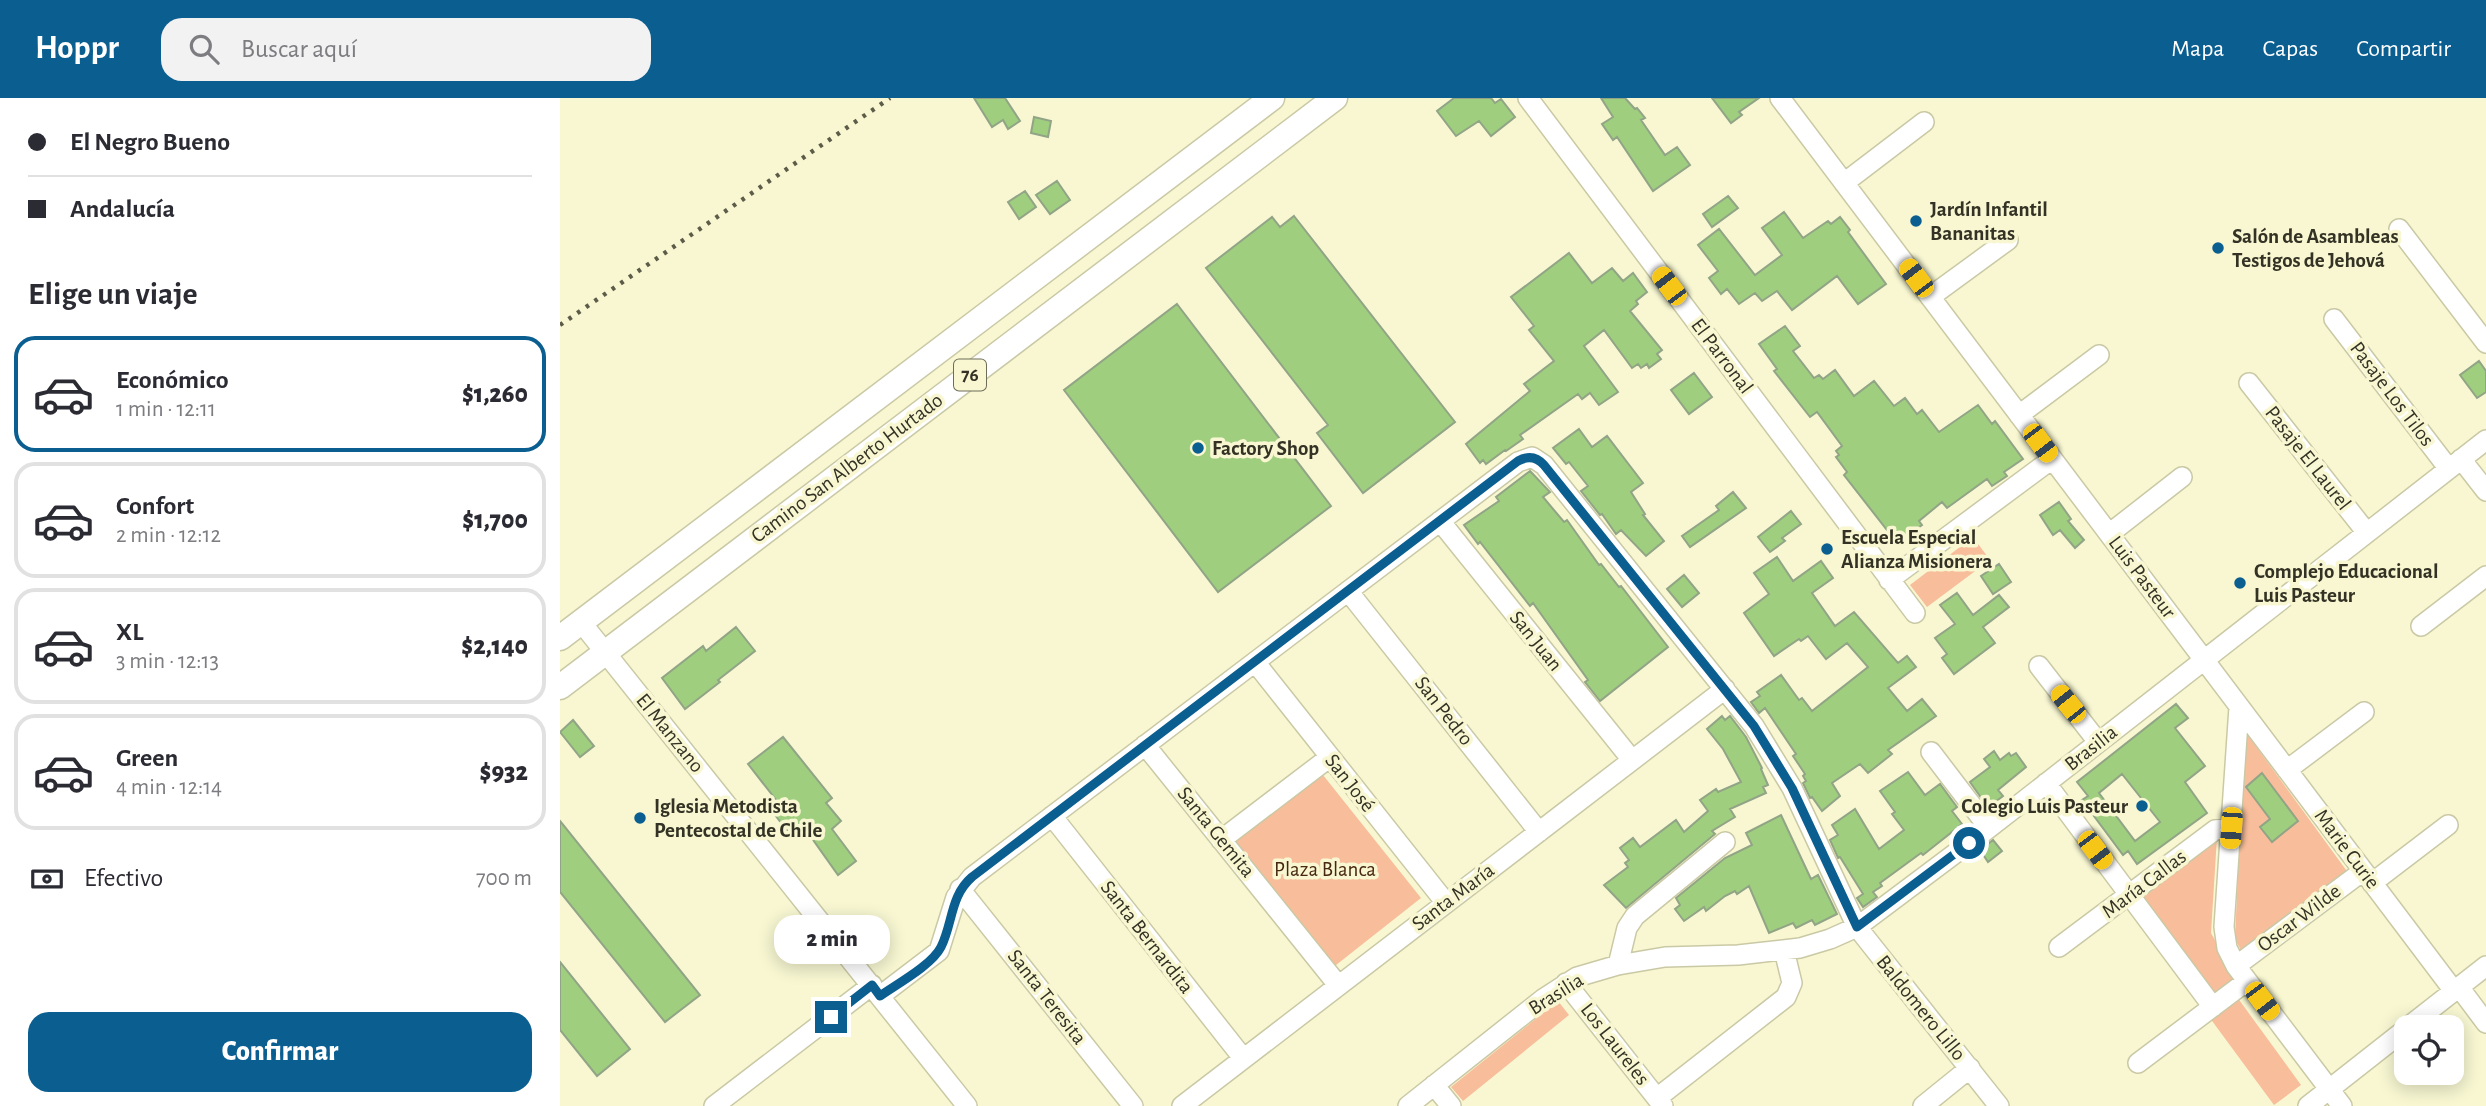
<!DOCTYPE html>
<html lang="es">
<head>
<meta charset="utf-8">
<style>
	:root { --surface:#fff; --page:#f2f2f3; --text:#2b2b33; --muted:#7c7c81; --line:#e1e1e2; --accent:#0a5e90 }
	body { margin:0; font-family:"Alegreya Sans",sans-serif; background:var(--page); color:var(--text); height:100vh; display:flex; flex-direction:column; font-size:26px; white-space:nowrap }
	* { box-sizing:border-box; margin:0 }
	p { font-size:23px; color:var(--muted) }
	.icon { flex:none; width:38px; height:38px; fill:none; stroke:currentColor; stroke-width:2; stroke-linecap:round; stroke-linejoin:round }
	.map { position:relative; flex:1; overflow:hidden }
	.panel { display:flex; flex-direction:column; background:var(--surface); width:560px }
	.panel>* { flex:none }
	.banner { display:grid; align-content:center; height:154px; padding:0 28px; background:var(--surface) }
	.controls { position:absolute; left:1834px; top:917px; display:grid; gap:14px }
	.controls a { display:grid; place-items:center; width:70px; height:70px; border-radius:14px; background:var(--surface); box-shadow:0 4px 18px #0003; font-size:35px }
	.end { position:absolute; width:32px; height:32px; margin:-16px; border:9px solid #0a5e90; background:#fff; box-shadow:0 0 0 4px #fff }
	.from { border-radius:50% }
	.bubble { position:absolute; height:49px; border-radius:21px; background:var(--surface); box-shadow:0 4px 18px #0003; font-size:23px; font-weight:800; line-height:49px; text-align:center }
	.car { position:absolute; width:21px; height:42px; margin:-21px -10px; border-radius:9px; box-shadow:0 0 5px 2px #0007; background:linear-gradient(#f5c518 24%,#345 0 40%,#f5c518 0 76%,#345 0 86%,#f5c518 0) }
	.banner b { display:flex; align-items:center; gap:24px; height:66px; font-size:26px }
	.banner b+b { border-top:2px solid var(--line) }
	.banner i { width:18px; height:18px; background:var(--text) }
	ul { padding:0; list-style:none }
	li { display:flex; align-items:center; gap:21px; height:116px; margin:0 14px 10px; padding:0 14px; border:4px solid var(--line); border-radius:21px }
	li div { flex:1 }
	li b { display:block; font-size:26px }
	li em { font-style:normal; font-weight:800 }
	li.on { border-color:var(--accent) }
	li>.icon { width:63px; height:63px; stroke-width:1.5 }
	h2 { padding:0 28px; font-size:32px; line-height:84px }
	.pay { display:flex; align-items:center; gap:18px; height:77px; padding:0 28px; font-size:26px }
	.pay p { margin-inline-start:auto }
	.primary-button { display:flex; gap:14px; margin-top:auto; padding:14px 28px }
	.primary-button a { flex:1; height:80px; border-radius:21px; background:var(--accent); color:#fff; font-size:28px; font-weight:800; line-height:80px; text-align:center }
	header { display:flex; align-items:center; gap:42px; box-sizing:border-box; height:98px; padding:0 35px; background:var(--accent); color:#fff }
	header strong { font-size:33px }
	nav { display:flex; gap:38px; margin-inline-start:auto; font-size:24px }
	.search { width:490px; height:63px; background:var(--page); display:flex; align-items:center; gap:18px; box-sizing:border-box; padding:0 24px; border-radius:21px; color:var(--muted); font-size:26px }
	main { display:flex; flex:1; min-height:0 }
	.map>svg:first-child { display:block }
</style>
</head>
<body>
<header>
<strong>Hoppr</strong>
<div class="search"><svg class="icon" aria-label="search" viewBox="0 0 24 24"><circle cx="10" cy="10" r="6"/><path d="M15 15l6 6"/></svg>Buscar aquí</div>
<nav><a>Mapa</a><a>Capas</a><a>Compartir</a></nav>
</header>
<main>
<section class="panel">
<div class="banner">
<b><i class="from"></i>El Negro Bueno</b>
<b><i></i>Andalucía</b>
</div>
<h2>Elige un viaje</h2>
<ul>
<li class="on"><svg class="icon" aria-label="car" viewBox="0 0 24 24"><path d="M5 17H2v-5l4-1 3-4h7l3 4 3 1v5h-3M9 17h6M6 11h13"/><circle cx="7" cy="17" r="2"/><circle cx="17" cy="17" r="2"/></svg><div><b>Económico</b><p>1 min · 12:11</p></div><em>$1,260</em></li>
<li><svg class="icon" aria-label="car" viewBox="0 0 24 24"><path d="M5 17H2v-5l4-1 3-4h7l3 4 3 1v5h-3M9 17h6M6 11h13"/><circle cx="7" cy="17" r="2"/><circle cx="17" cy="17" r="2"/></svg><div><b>Confort</b><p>2 min · 12:12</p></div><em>$1,700</em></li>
<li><svg class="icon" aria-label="car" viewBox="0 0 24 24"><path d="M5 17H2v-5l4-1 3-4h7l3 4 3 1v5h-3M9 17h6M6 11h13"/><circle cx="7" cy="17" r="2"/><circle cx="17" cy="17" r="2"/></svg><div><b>XL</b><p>3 min · 12:13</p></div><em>$2,140</em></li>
<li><svg class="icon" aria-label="car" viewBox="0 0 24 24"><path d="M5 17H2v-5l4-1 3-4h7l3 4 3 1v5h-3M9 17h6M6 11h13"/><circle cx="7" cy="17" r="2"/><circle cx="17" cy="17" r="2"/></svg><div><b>Green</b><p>4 min · 12:14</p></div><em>$932</em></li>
</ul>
<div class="pay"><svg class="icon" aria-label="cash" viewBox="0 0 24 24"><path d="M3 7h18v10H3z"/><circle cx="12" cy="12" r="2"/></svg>Efectivo<p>700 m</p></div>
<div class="primary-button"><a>Confirmar</a></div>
</section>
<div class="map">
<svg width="1926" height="1008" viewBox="0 0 1926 1008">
	<rect width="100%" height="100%" fill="#f8f7d2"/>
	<path fill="#f8bd9a" d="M1413 439 1430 462 1367 509 1350 487Z
		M1687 636 1789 776 1683 856 1675 841 1684 639Z
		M759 672 861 800 771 871 669 743Z
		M1657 739 1651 835 1678 884 1655 901 1579 799Z
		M1672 892 1741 987 1714 1007 1644 912Z
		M998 903 1009 917 903 1003 891 989Z"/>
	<path fill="#9fce7f" stroke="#91a486" stroke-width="2" fill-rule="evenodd" d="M414 0H445L460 23 448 31 443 22 432 29Z
		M894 0H931L935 5 941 1 955 19 931 38 919 23 896 38 877 13Z
		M1041 0H1065L1075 11 1077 10 1085 20 1081 22 1105 57 1117 49 1130 67 1093 93 1057 39 1053 42 1042 26 1053 19Z
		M1152 0H1199L1179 14 1182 17 1171 25Z
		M474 19 491 23 488 39 471 35Z
		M497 83 510 102 490 116 476 97Z
		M465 93 476 109 459 121 448 104Z
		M1168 98 1178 110 1152 129 1143 116Z
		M1224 114 1243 140 1268 123 1271 126 1280 119 1290 132 1288 134 1326 186 1298 206 1277 178 1232 212 1217 193 1202 203 1195 195 1179 206 1167 191 1161 196 1149 180 1158 173 1138 147 1159 131 1195 177 1222 157 1202 130Z
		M734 118 895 324 803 395 757 335 768 327 646 170 712 119 720 129Z
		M1009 155 1032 185 1052 170 1063 183 1073 175 1087 194 1076 203 1078 206 1070 213 1102 252 1097 256 1101 261 1089 270 1087 266 1081 270 1078 266 1072 270 1044 232 1024 248 1058 294 1039 307 1030 295 1022 301 1018 296 960 337 963 341 946 353 945 352 926 366 923 362 920 365 906 346 970 293 964 286 994 263 969 232 974 228 951 199Z
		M617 206 771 408 658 494 504 292Z
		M1225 228 1240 248 1233 253 1254 280 1259 277 1263 281 1275 272 1294 298 1314 283 1334 308 1345 300 1357 316 1362 312 1379 334 1418 307 1432 326 1435 323 1463 361 1444 374 1447 378 1432 388 1427 381 1387 410 1382 404 1359 423 1362 427 1337 445 1284 377 1287 374 1276 359 1279 357 1276 353 1282 348 1257 314 1250 319 1214 273 1217 271 1199 246Z
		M1919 263 1926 273V294L1917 300 1900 277Z
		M1134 275 1152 299 1129 316 1111 292Z
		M1019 331 1032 349 1047 338 1083 385 1071 394 1085 416 1083 417 1104 443 1086 458 1061 432 1056 436 1042 416 1040 417 1021 393 1028 388 1009 364 1006 366 993 350Z
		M970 373 990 394 983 399 1004 424 1007 422 1039 467 1041 466 1059 489 1061 488 1108 549 1040 603 1025 584 1028 582 973 505 970 508 920 444 918 446 904 427 939 403 936 399Z
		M1173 394 1186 410 1130 449 1122 438 1159 412 1156 408Z
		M1499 404 1511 421 1508 423 1524 442 1515 450 1500 432 1493 437 1480 417Z
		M1231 413 1241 426 1222 440 1225 443 1210 454 1198 439Z
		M1217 459 1233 483 1261 463 1273 480 1252 495 1275 528 1294 514 1338 565 1347 558 1356 569 1328 590 1347 613 1362 601 1376 618 1328 652 1332 656 1308 675 1300 666 1272 685 1280 698 1262 713 1252 699 1250 700 1243 685 1246 683 1243 678 1245 676 1233 658 1236 656 1205 610 1199 615 1191 604 1200 598 1197 594 1221 577 1239 602 1242 600 1252 613 1308 569 1287 545 1266 561 1248 538 1241 543 1239 541 1214 558 1184 515 1209 496 1194 475Z
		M1439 466 1451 484 1433 496 1421 478Z
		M1124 477 1139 495 1122 509 1107 491Z
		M1397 495 1413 517 1439 497 1449 509 1423 529 1435 545 1394 576 1382 560 1387 556 1375 540 1395 526 1380 507Z
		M176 529 195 553 158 582 160 584 125 611 102 580 143 548 146 553Z
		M1616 606 1628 620 1615 630 1645 668 1625 684 1647 715 1577 766 1568 753 1563 757 1522 702 1528 698 1517 684ZM1562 676 1600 724 1575 743 1539 695Z
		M1162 618 1165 622 1170 618 1186 639 1202 670 1201 671 1208 687 1203 689 1206 695 1170 711 1175 719 1152 733 1155 736 1066 810 1044 787 1068 769 1065 765 1069 762 1060 750 1073 740 1080 749 1116 722 1124 734 1148 713 1140 702 1156 691 1158 694 1181 684 1163 651 1147 631Z
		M13 622 34 648 20 659 0 634Z
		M223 639 272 700 266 705 281 723 272 731 296 763 278 777 241 725 228 734 212 713 220 707 188 666Z
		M1434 653 1440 662 1449 655 1451 658 1456 655 1466 669 1438 692 1443 698 1431 707 1427 702 1424 704 1410 684 1430 669 1424 661Z
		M1348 674 1365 697 1380 686 1397 709 1392 713 1402 726 1363 757 1361 755 1320 785 1322 788 1313 794 1317 799 1303 809 1297 800 1303 796 1280 759 1278 760 1270 742 1278 737 1272 727 1295 711 1319 751 1344 732 1332 716 1335 714 1320 693Z
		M1702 675 1738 723 1712 744 1700 729 1710 721 1686 689Z
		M1221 717 1251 781 1258 777 1277 816 1255 827 1252 822 1236 830 1233 825 1209 835 1189 788 1177 796 1175 793 1165 798 1146 813 1144 809 1124 823 1115 811 1120 807 1116 800 1165 760 1192 747 1186 735Z
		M0 723 140 897 105 924 0 794Z
		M1433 742 1442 753 1428 764 1420 752Z
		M0 864 70 951 37 978 0 932Z"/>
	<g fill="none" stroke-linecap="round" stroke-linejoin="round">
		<g stroke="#cac9a5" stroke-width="22">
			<path id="minor" d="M968 0 1355 515
				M1220 0 1894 893
				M1284 85 1364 24
				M1839 131 1926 245
				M1370 199 1448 142
				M1774 221 1889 371
				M1689 285 1807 435
				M1459 317 1539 257
				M1901 361 1926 393
				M880 423 1072 662
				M1549 436 1622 379
				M1329 482 1492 361
				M788 493 979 734
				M21 524 407 1008
				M1861 528 1926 478
				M695 564 886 805
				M1479 568 1538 644
				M1679 609 1664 829 1667 850 1676 868 1782 1008
				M585 647 778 887
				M1371 654 1429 730
				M1727 672 1804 614
				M1486 685 1653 909
				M492 718 683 960
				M661 742 770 659
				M1812 785 1888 727
				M400 791 573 1008
				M1499 849 1655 732 1671 730
				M1058 867 1067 830 1075 818 1165 744
				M1676 868 1803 773
				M1006 885 1103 1008
				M1899 889 1926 925
				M320 898 379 853 396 799 412 779 958 364 972 359 984 367 1194 628 1232 690 1297 829 1439 1008
				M1848 929 1926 868
				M1578 965 1687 883
				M874 987 891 1008
				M1097 1000 1226 899 1232 885 1224 852
				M154 1008 312 887
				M622 1008 1165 591
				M848 1008 983 901 1017 879 1058 867 1105 859 1178 857 1240 850 1270 841 1297 829 1429 730 1926 342
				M1363 1008 1410 970
				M1748 1008 1846 931"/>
		</g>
		<g stroke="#cac9a5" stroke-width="27">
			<path id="major" d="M0 540 712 0
				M0 589 775 0"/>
		</g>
		<use href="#minor" stroke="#fff" stroke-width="19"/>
		<use href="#major" stroke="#fff" stroke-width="24"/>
		<path stroke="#5d5c49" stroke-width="4.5" stroke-dasharray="3.5 7" stroke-linecap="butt" d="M0 227 330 0"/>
	</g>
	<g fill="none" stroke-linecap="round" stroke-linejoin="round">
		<path stroke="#0a5e90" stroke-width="9" d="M271 919 312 887 320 898C337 886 372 867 381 849 393 825 390 798 412 779L958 363C967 358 976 358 984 367L1194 628 1232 690 1297 829 1409 745"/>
	</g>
	<g fill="#0a5e90" stroke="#f8f7d2" stroke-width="2.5">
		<circle cx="1356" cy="123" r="7"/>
		<circle cx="1658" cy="150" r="7"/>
		<circle cx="638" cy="350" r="7"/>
		<circle cx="1267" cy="451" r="7"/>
		<circle cx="1680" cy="485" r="7"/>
		<circle cx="1582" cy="708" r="7"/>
		<circle cx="80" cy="720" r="7"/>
	</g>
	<g text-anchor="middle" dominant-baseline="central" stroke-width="7" stroke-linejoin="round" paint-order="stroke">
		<rect fill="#f8f7d2" stroke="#6e6d58" stroke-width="2" x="394" y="261.5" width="32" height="31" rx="5"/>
		<g font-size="19" font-weight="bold" fill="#333224">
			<text x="410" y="277">76</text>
		</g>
		<g font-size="21" font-weight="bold" fill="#333224" stroke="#f8f7d2" text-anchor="start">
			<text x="1370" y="111">Jardín Infantil<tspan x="1370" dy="24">Bananitas</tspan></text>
			<text x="1672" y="138">Salón de Asambleas<tspan x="1672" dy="24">Testigos de Jehová</tspan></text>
			<text x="652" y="350">Factory Shop</text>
			<text x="1281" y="439">Escuela Especial<tspan x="1281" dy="24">Alianza Misionera</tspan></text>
			<text x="1694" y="473">Complejo Educacional<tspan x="1694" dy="24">Luis Pasteur</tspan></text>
			<text x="94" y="708">Iglesia Metodista<tspan x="94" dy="24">Pentecostal de Chile</tspan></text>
			<text x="1568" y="708" text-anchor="end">Colegio Luis Pasteur</text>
		</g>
		<g font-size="21" fill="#333224" stroke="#f8f7d2">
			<text transform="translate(1162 258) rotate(53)">El Parronal</text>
			<text transform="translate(1832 296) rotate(53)">Pasaje Los Tilos</text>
			<text transform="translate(1748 360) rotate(52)">Pasaje El Laurel</text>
			<text transform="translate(287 370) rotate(-37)">Camino San Alberto Hurtado</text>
			<text transform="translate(1582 479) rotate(53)">Luis Pasteur</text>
			<text transform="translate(976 543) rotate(51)">San Juan</text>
			<text transform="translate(884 613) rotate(52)">San Pedro</text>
			<text transform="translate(110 635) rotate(51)">El Manzano</text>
			<text transform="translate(1531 650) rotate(-38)">Brasilia</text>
			<text transform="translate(790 685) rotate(52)">San José</text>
			<text transform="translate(656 734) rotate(51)">Santa Gemita</text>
			<text transform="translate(1787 751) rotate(53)">Marie Curie</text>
			<text transform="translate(1584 786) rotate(-37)">María Callas</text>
			<text transform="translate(893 799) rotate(-37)">Santa María</text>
			<text transform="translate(1739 820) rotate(-37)">Oscar Wilde</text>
			<text transform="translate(587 839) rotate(52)">Santa Bernardita</text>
			<text transform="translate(996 896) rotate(-32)">Brasilia</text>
			<text transform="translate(487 899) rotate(52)">Santa Teresita</text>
			<text transform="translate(1361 910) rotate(51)">Baldomero Lillo</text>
			<text transform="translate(1055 946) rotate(52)">Los Laureles</text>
		</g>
		<g font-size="21" fill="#482712" stroke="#f8f7d2">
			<text x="765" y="771">Plaza Blanca</text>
		</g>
	</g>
</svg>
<div class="controls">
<a><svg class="icon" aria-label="locate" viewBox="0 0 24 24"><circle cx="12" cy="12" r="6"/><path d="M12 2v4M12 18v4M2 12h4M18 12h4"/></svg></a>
</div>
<i class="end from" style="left:1409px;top:745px"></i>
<i class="end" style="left:271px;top:919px"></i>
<div class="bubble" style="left:214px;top:817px;width:116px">2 min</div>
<i class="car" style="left:1356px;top:180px;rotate:323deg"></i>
<i class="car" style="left:1109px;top:188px;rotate:323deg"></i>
<i class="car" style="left:1480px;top:345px;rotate:143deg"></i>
<i class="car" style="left:1508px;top:606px;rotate:321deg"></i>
<i class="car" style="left:1671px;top:730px;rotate:184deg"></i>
<i class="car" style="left:1535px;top:752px;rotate:143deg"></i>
<i class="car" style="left:1702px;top:903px;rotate:143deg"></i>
</div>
</main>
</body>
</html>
